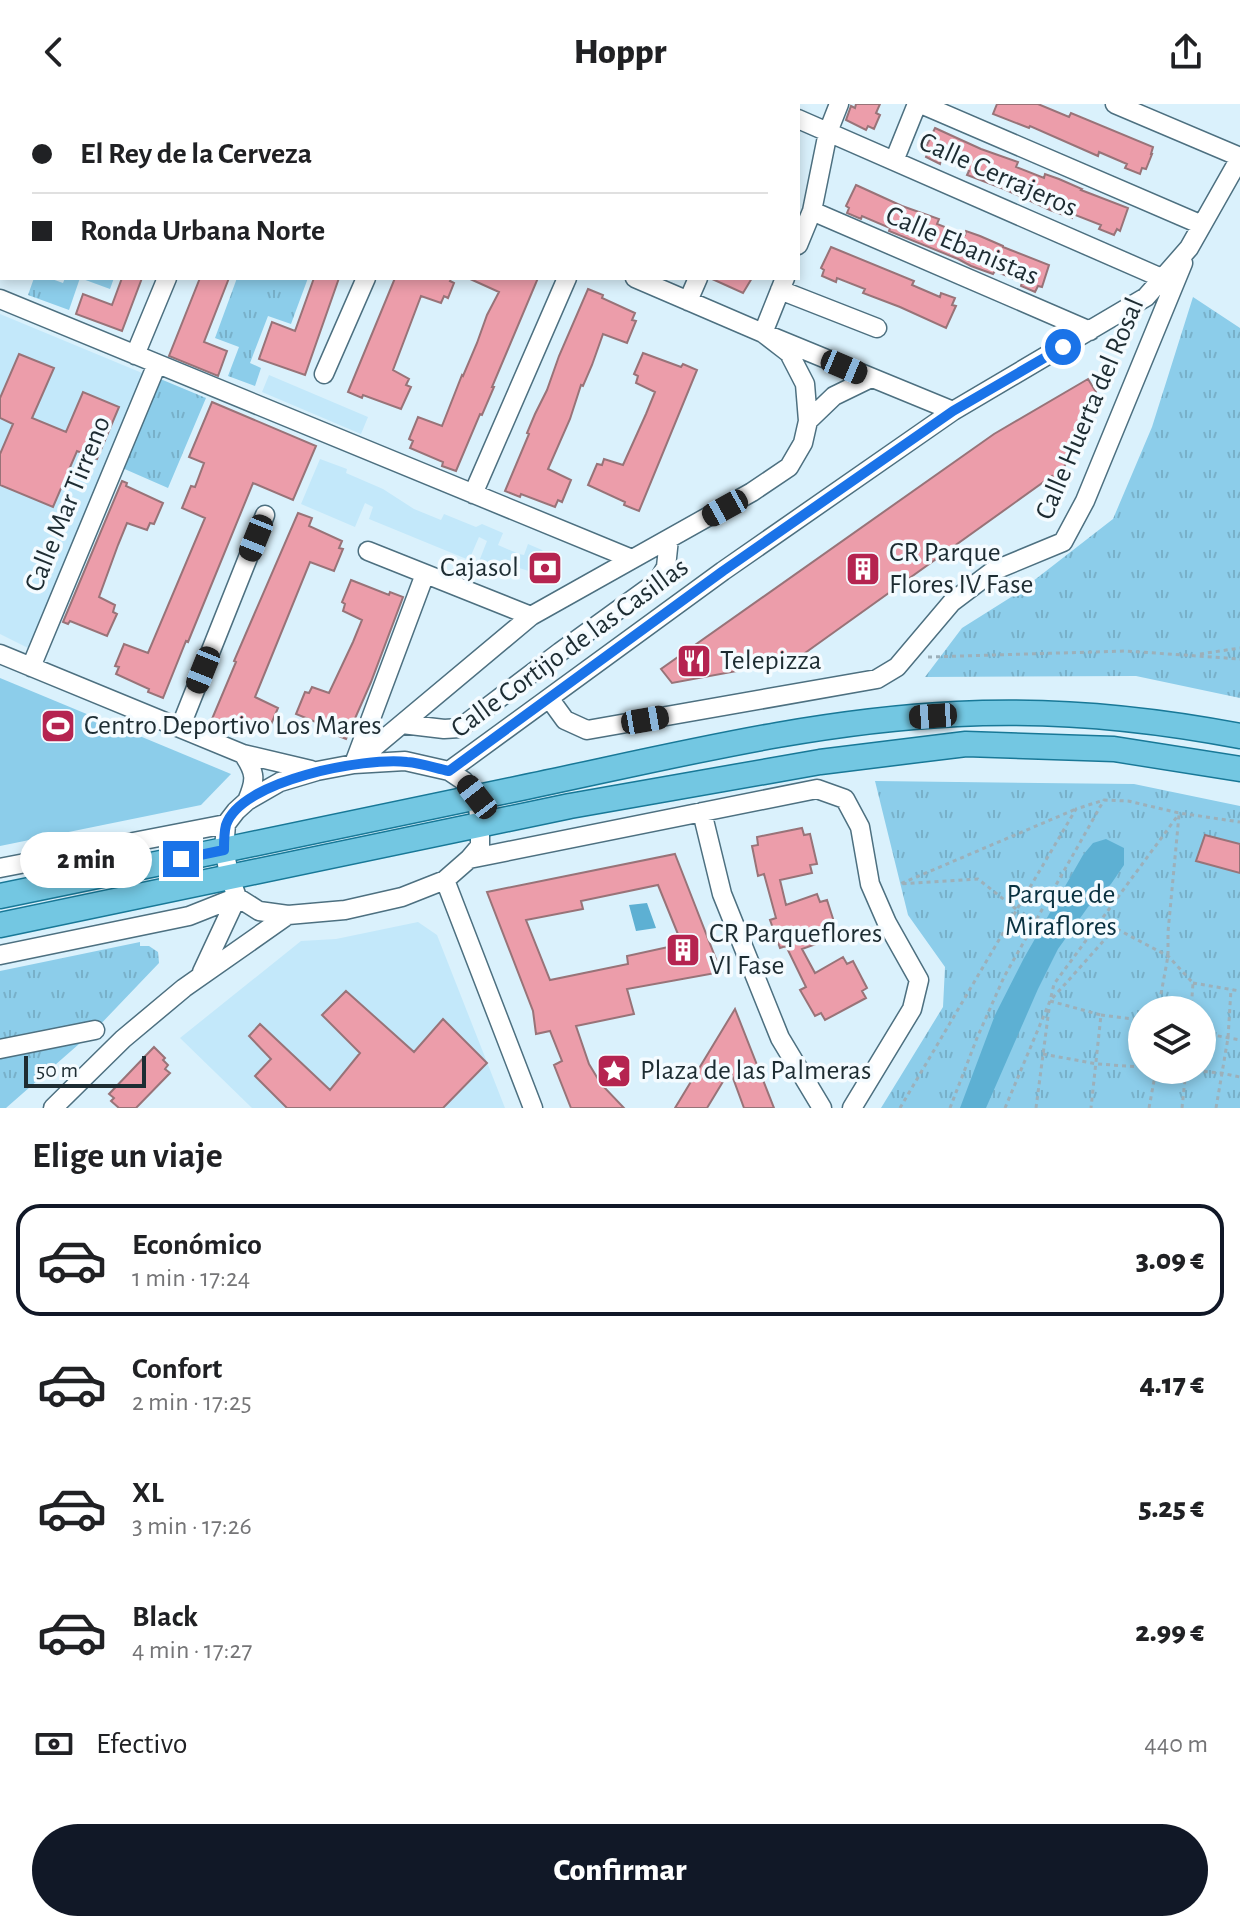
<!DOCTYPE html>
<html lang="es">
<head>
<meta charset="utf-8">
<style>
	:root { --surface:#fff; --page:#f2f2f2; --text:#202124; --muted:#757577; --line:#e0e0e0; --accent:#111827 }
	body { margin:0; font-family:"Alegreya Sans",sans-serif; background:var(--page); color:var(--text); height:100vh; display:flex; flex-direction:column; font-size:30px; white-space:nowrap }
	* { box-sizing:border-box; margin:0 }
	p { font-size:26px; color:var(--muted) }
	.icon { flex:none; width:44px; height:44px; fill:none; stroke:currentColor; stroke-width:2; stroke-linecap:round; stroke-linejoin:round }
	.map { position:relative; height:1004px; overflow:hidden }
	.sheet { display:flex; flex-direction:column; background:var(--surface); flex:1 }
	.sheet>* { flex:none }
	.top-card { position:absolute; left:0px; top:0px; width:800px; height:176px; box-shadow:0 4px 12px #0003; display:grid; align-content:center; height:176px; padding:0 32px; background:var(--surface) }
	.fabs { position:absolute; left:1128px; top:892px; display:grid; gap:16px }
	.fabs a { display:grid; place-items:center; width:88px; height:88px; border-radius:50%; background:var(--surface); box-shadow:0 4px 12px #0003; font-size:40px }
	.scale { position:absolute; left:24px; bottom:20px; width:122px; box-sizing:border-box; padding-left:8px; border:4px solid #1d2c32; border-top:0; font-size:22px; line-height:28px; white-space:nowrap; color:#1d2c32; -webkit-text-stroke:6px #f4fbff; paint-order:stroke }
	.end { position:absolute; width:36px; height:36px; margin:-18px; border:10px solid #1a73e8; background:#fff; box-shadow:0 0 0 4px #fff }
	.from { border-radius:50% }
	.bubble { position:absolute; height:56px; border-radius:28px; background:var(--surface); box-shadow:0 4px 12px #0003; font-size:26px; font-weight:800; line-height:56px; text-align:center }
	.car { position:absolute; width:24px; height:48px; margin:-24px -12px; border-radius:10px; box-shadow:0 0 6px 2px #0007; background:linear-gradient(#222 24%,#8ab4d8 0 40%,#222 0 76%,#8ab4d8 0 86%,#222 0) }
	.top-card b { display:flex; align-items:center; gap:28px; height:76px; font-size:30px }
	.top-card b+b { border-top:2px solid var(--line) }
	.top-card i { width:20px; height:20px; background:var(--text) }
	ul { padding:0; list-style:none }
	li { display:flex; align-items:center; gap:24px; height:112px; margin:0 16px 12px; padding:0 16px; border:4px solid transparent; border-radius:24px }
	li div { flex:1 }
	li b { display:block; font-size:30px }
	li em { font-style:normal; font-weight:800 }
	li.current { border-color:var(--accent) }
	li>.icon { width:72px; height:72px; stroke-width:1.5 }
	h2 { padding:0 32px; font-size:36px; line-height:96px }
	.pay { display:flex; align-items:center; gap:20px; height:88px; padding:0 32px; font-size:30px }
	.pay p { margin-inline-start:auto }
	.cta { display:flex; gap:16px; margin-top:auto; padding:16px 32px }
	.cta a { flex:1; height:92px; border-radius:48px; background:var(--accent); color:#fff; font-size:32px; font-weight:800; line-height:92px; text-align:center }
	header { display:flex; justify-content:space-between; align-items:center; height:104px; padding:0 32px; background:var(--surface); font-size:36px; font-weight:800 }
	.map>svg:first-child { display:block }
</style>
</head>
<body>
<header><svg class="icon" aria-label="back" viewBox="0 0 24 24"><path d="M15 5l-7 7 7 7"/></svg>Hoppr<svg class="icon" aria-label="share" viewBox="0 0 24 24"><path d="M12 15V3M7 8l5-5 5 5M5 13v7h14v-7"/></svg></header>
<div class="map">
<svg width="1240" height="1004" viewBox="0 0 1240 1004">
	<defs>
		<pattern id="park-tufts" width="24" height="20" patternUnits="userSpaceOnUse" patternTransform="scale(2)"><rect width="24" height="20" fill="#8ccdea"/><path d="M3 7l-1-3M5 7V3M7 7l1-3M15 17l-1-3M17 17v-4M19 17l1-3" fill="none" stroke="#78b0c9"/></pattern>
	</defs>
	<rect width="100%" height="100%" fill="#daf1fc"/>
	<path fill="#c3e8fa" d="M0 210 147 271 34 547 0 530Z
		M269 271 368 313 361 330 262 288Z
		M320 355 347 365 346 369 383 385 414 405 441 416 444 410 476 423 482 420 503 429 498 441 519 450 524 451 528 440 542 446 549 454 548 464 539 470 519 464 514 475 478 460 487 437 479 433 469 456 369 415 373 403 365 399 355 423 301 400Z
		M418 818 437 831 505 1004H252L180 934 301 837 336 835Z"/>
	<path fill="#8ccdea" d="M0 574 231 670 201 701 0 742Z"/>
	<path fill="url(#park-tufts)" fill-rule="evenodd" d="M34 174H49L63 179 65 174H114L110 185 80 174 69 206 28 191Z
		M237 174H308L291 220 268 212 250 259 261 264 255 282 228 272 239 243 215 234Z
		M1193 193 1240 224V594L1136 572 925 573 962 524 1019 488 1113 415 1152 323Z
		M158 274 206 294 168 384 120 363Z
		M875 677 1134 680 1240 702V1004H881L943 903 945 863 908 811ZM1142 906H1202V966H1142Z
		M140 838V842H149L158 848 159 859 95 926 6 1004H0V867Z"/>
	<path fill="#5db0d3" d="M1106 735 1124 744V761L1111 780 1088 803 1058 845 1038 885 986 1004H960L995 911 1024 854 1083 751 1093 739Z
		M647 799 656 824 636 827 629 801Z"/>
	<path fill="#ec9daa" stroke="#987378" stroke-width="2" fill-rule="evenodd" d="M856 0H880L876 9 880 11 874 25 868 22 866 26 846 16 851 2 855 4Z
		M997 0H1038L1069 13 1071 9 1153 43 1151 50H1152L1146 65 1142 64 1140 70 1125 64 1127 60 1099 48 1098 52 1030 22 1029 24 993 10Z
		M935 24 981 45 1018 58 1016 63 1044 74 1045 70 1059 75 1082 85 1081 86 1128 104 1120 127 1117 125 1114 131 1099 125 1101 121 1073 110 1072 114 1050 106 1004 85 967 71 969 67 941 55 940 60 926 53 928 47 925 45Z
		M856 81 902 102 939 115 937 120 965 131 966 127 980 132 1003 142V143L1049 161 1042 183 1038 182 1035 188 1021 182 1022 178 995 167 993 170 971 162 958 155 889 127 890 124 862 112 861 115 847 109 849 104 846 102Z
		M831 143 914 177 912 181 940 193 941 189 955 194 952 201 956 202 946 224 900 203 863 189 865 185 837 174 836 178 822 172 824 166 821 164Z
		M122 174H142L122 227 76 210 83 190 112 201Z
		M200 174H229L204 238 227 247 218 272 169 252Z
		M314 174H339L305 271 259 255 272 218 295 227Z
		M395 174H452L450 177 454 179 448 194 444 192 441 199 421 192 393 266 409 275 406 281 411 283 401 305 363 291 362 294 348 288Z
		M468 174H538L492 283H494L482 311 480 310 456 367 442 362 443 358 410 344 413 337 409 335 418 313 442 322 462 271 463 272 477 239 487 211 499 188Z
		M710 174H752L743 189Z
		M588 185 603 191 602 194 635 209 632 216 636 217 627 239 603 230 592 261 583 282 581 281 570 315 548 365 571 376 562 398 558 396 555 403 521 390 520 393 505 387 529 330 527 329 535 310 547 286 559 252Z
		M643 249 681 263 683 260 697 266 639 407 624 401 625 398 588 381 597 360 602 361 604 355 623 361 646 310 655 288 636 279 638 272 634 270Z
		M19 250 54 264 32 314 66 328 83 288 119 303 97 355 77 347 53 403 0 381V350L13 320 0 314V294Z
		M1088 275 1096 288 1057 380 1052 372 805 549 808 554 672 579 661 565 994 330Z
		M212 298 316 342 293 396 253 379 188 538 186 537 163 594 148 588 149 585 116 570 119 563 115 562 124 540 148 549 205 414 182 404 191 382 195 383 204 359 189 353Z
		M122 377 127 379 126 382 163 399 154 420 150 419 147 426 127 419 118 441 99 493 115 501 113 508 117 510 107 532 70 517 68 520 63 518Z
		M298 409 312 414 309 422 342 437 339 444 343 445 334 467 310 458 255 593 278 604 269 625 265 624 262 631 229 618 227 621 212 615 236 558 234 557Z
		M351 476 389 491 390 488 403 493 371 578 346 635 331 629 333 625 296 610 305 588 309 589 312 583 329 589 353 538 362 516 343 507 345 500 342 498Z
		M802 724 804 731 810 730 817 760 810 761 812 769 780 776 786 801 817 790 820 798 827 796 836 824 830 826 833 834 802 845 815 869 843 853 847 860 853 857 867 884 862 887 866 894 825 916 821 909 815 912 800 886 806 883 786 842 780 844 770 816 776 814 764 770 758 772 752 742 758 741 757 733Z
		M1205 731 1240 740V769L1196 757Z
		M675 750 721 868 627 885 634 910 576 922 589 960 601 980 624 1004H571L554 961 562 957 550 927 536 930 533 907 487 788ZM658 781 682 840 627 852 628 860 550 876 526 816 583 805 581 797Z
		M346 887 414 948 443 915 487 959 443 1004H287L255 972 271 955 249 932 260 920 330 986 360 949 322 911Z
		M735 905 774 1004H744L730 966 707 1004H675Z
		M154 943 165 954 163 956 168 961 165 965 170 969 136 1004H119L111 997 114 994 109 990Z"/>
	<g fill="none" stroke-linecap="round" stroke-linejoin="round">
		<g stroke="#4d7080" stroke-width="21">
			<path id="minor" d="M213 0 218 2
				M764 0 769 2
				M921 0 1202 121
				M1115 0 1240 53
				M31 2 32 0
				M705 2 706 0
				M798 15 1173 179
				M894 57 917 0
				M0 81 2 76
				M812 107 1090 227
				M798 141 812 107 828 28 839 0
				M635 174 763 229 953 307
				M780 186 877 224
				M0 195 632 455
				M688 197 698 174
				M763 229 785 174
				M135 251 167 174
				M324 270 366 174
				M808 317 834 292 871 274
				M473 390 567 174
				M368 447 531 512
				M0 550 243 650 311 666
				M31 563 157 260
				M549 594 565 616 587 626 877 575 897 563 952 498 993 467 1063 438 1085 397 1183 159
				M402 620 444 625 460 624 560 548 658 477 666 463 669 435
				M180 624 265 411
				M243 650C256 669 256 676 247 697
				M355 657 425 470
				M405 657 449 667 464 677 477 693 480 722V742L469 755 445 776 402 793 345 806 288 811 259 807 237 793 230 774 224 746 226 720 236 707 247 697 280 678 317 667 354 660Z
				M354 660 531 512 752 388 789 363 803 339 808 317 805 280 789 249 763 229
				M449 667 723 467 953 307 1146 193 1189 144 1240 54
				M702 708 722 790 780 934 822 1004
				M469 755 817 685 845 695 860 723 870 780 887 819 919 876 912 905 852 1004
				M0 764 226 720
				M445 776 533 1004
				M0 851 189 812 237 793
				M202 868 237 793
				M0 945 95 926
				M53 1004 123 935 184 884 288 811"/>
		</g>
		<g stroke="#187897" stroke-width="27">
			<path id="major" d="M0 792C174 757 347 720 521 684 665 654 809 617 957 610 1052 605 1146 614 1240 632
				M0 821 570 702 820 658 966 640 1114 645 1240 665"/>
		</g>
		<path stroke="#9cb0ba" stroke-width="3" stroke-dasharray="4 4" stroke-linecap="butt" d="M270 1 271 0
			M1200 550 1240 544
			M928 553 1126 547 1240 555
			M1016 805 978 775 900 780 1076 705
			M1193 879 1240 887
			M1051 893 1054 880 1179 710
			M1050 897 1101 911 1091 1004
			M1158 906 1168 852V828L1179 711
			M1101 911 1142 916
			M1202 929 1240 936
			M1043 950 1097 960 1142 963
			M900 1004 1076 705 1104 696 1128 697 1179 709 1240 718
			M950 1004 977 934 1004 873 1104 696
			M1005 1004 1050 897 1115 824 1168 852 1193 879 1191 906
			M1036 1004 1049 905
			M1149 1004 1156 966
			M1182 1004 1186 966 1221 969 1240 973
			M1216 1004 1228 934 1231 885"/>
		<use href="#minor" stroke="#fff" stroke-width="18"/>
		<use href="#major" stroke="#73c7e2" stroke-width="24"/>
	</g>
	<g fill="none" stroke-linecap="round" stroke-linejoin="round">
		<path stroke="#1a73e8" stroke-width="10" d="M181 755 224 746C224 738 224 729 226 721 241 676 365 653 407 658 421 659 435 664 449 667L723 467 953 307 1063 243"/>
	</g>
	<defs>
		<g id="bank-square" transform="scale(1.8)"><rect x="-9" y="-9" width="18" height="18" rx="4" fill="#b52450" stroke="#f4fbff"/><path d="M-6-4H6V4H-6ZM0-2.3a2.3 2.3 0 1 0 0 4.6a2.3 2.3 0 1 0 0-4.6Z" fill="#fff"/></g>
		<g id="building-square" transform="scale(1.8)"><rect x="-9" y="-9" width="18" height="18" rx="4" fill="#b52450" stroke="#f4fbff"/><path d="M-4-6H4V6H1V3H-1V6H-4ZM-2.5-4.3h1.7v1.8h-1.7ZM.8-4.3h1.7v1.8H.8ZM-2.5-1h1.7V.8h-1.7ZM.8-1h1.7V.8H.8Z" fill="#fff"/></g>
		<g id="restaurant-square" transform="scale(1.8)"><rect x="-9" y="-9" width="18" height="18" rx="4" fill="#b52450" stroke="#f4fbff"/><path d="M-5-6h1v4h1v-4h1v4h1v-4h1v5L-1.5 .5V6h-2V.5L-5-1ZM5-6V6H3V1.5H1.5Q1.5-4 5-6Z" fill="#fff"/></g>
		<g id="stadium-square" transform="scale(1.8)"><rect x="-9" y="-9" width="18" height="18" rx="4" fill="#b52450" stroke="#f4fbff"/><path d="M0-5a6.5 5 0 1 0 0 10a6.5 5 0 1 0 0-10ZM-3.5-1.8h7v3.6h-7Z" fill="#fff"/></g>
		<g id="sight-square" transform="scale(1.8)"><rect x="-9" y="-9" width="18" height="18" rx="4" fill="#b52450" stroke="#f4fbff"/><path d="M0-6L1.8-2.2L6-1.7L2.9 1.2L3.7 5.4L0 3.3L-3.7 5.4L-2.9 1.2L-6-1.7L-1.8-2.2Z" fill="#fff"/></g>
	</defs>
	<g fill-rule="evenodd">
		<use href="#bank-square" x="545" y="464"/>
		<use href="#building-square" x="863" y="465"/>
		<use href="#restaurant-square" x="694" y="557"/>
		<use href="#stadium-square" x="58" y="622"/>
		<use href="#building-square" x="683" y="846"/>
		<use href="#sight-square" x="614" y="967"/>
	</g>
	<g text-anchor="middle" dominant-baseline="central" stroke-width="7" stroke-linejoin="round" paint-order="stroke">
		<g font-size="28" fill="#1d2c32" stroke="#f4fbff">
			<text transform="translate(998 71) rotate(24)">Calle Cerrajeros</text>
			<text transform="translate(962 142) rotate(23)">Calle Ebanistas</text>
			<text transform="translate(1090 305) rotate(-67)">Calle Huerta del Rosal</text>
			<text transform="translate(68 400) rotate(-68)">Calle Mar Tirreno</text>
			<text transform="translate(570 544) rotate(-36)">Calle Cortijo de las Casillas</text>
		</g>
		<g font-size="28" fill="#1d2c32" stroke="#f4fbff" text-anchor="start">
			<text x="889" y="449">CR Parque<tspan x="889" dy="32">Flores IV Fase</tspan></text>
			<text x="519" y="464" text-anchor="end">Cajasol</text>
			<text x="720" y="557">Telepizza</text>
			<text x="84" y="622">Centro Deportivo Los Mares</text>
			<text x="709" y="830">CR Parqueflores<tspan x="709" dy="32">VI Fase</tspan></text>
			<text x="640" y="967">Plaza de las Palmeras</text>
		</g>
		<g font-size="28" fill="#093140" stroke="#f4fbff">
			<text x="1061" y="791">Parque de<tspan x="1061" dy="32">Miraflores</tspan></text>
		</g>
	</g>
</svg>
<div class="fabs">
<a><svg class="icon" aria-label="layers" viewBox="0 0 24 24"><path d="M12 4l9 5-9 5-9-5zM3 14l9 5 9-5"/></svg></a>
</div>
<div class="scale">50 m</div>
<i class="end from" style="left:1063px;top:243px"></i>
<i class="end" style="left:181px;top:755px"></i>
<div class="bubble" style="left:20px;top:728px;width:132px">2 min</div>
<i class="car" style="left:844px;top:263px;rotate:113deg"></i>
<i class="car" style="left:725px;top:404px;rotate:241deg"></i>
<i class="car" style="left:256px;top:434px;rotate:202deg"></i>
<i class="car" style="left:203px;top:566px;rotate:202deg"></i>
<i class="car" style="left:933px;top:612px;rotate:266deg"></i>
<i class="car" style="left:645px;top:616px;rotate:80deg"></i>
<i class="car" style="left:477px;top:693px;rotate:322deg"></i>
<div class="top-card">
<b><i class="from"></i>El Rey de la Cerveza</b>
<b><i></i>Ronda Urbana Norte</b>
</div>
</div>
<section class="sheet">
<h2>Elige un viaje</h2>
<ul>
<li class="current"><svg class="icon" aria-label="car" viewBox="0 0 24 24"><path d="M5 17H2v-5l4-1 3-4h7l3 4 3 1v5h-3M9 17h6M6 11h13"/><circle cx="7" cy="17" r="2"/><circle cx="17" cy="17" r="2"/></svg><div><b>Económico</b><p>1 min · 17:24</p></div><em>3.09 €</em></li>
<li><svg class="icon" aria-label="car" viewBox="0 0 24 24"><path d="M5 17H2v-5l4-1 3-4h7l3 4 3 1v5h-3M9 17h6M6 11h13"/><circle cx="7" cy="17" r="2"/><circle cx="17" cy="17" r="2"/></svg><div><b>Confort</b><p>2 min · 17:25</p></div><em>4.17 €</em></li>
<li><svg class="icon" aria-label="car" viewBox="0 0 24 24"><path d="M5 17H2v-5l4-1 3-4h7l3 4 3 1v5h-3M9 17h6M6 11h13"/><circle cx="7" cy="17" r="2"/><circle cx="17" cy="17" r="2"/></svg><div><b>XL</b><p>3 min · 17:26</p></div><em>5.25 €</em></li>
<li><svg class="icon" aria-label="car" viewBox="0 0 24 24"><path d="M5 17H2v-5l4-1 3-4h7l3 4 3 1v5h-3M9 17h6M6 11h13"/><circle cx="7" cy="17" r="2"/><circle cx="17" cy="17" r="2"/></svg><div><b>Black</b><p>4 min · 17:27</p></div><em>2.99 €</em></li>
</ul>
<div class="pay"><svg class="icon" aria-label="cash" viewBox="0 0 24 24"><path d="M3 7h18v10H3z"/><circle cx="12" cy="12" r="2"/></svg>Efectivo<p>440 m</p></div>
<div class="cta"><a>Confirmar</a></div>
</section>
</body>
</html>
